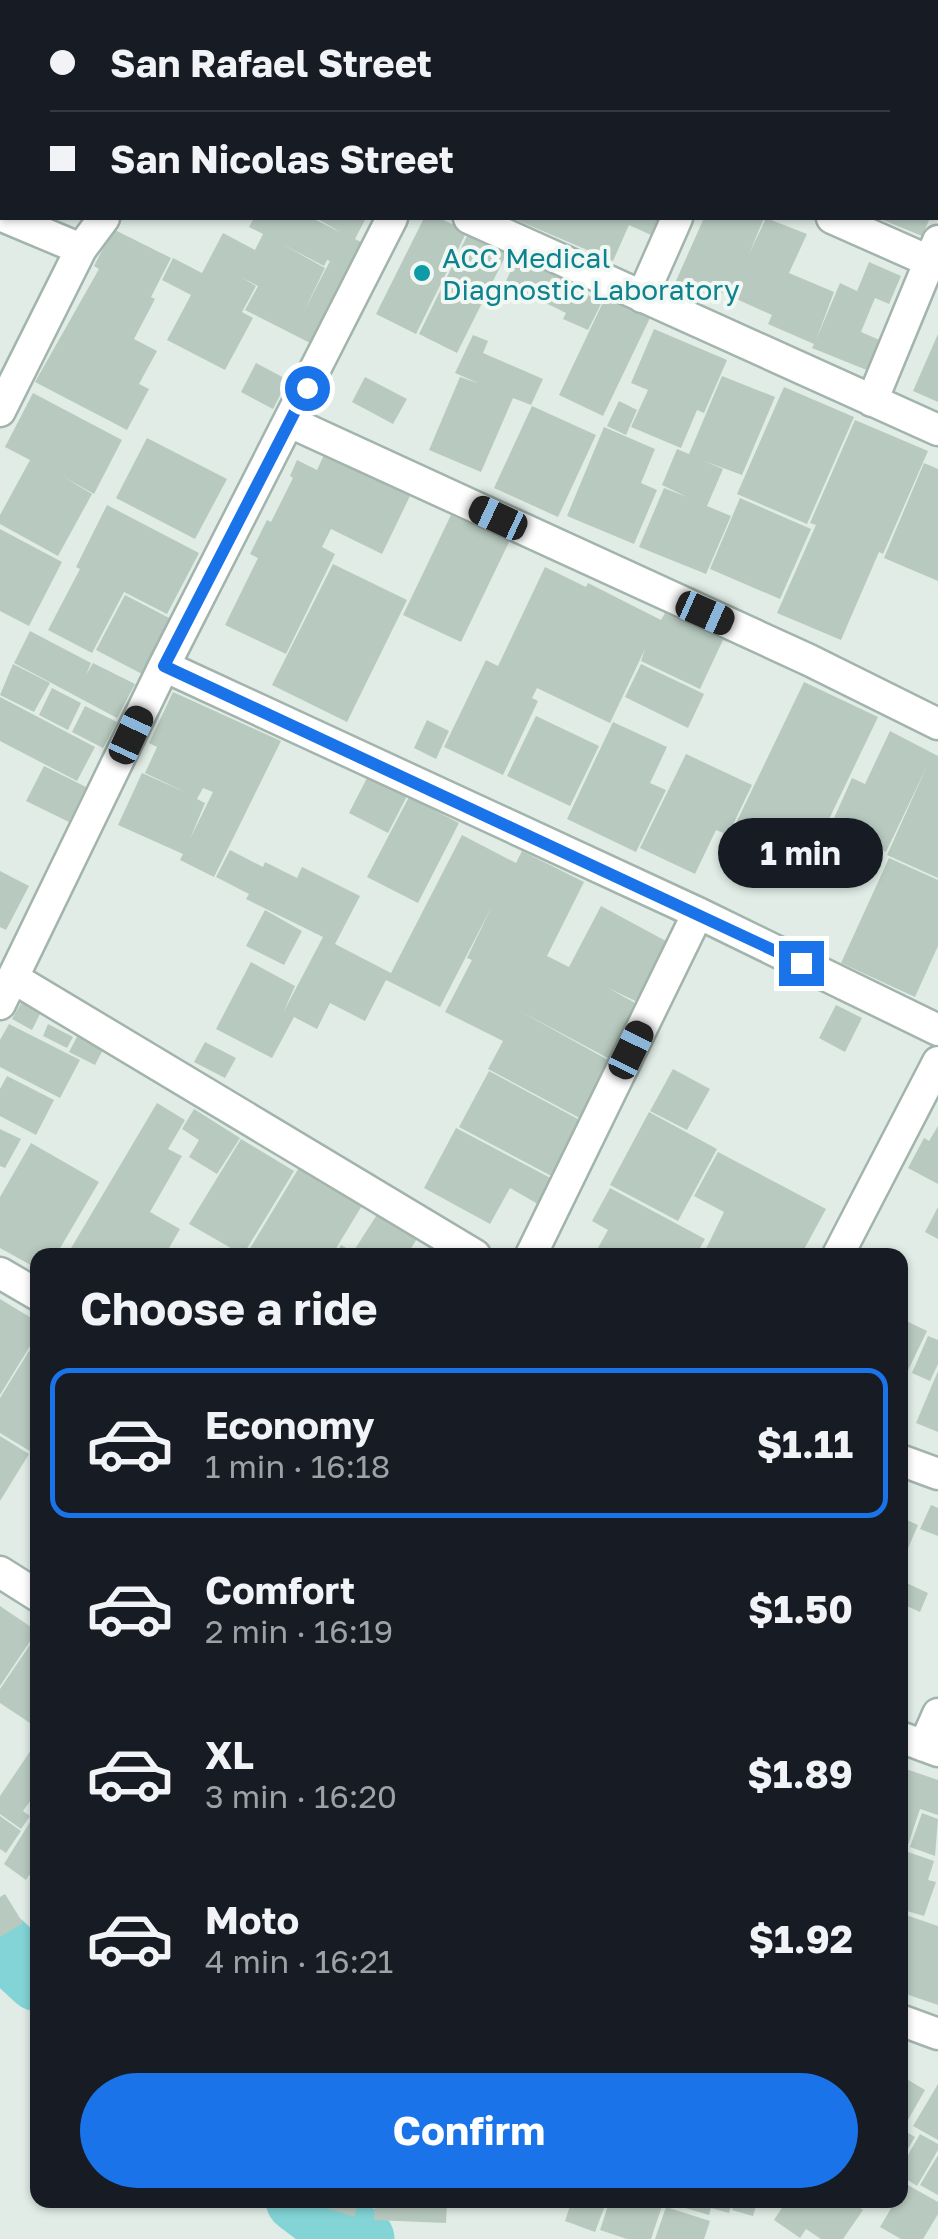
<!DOCTYPE html>
<html lang="en">
<head>
<meta charset="utf-8">
<style>
	:root { --surface:#171b24; --page:#20242c; --text:#f1f3f6; --muted:#9ea1a6; --line:#363941; --accent:#1a73e8 }
	body { margin:0; font-family:"Golos Text",sans-serif; background:var(--page); color:var(--text); height:100vh; display:flex; flex-direction:column; font-size:38px; white-space:nowrap }
	* { box-sizing:border-box; margin:0 }
	p { font-size:32px; color:var(--muted) }
	.icon { flex:none; width:55px; height:55px; fill:none; stroke:currentColor; stroke-width:2; stroke-linecap:round; stroke-linejoin:round }
	.map { position:relative; flex:1; overflow:hidden }
	.side { position:absolute; left:30px; top:1248px; width:878px; height:960px; display:flex; flex-direction:column; background:var(--surface); border-radius:20px; box-shadow:0 2px 8px #0004 }
	.side>* { flex:none }
	.banner { position:absolute; left:0px; top:0px; width:940px; height:220px; box-shadow:0 2px 8px #0004; display:grid; align-content:center; height:220px; padding:0 50px; background:var(--surface) }
	.end { position:absolute; width:45px; height:45px; margin:-22px; border:12px solid #1a73e8; background:#fff; box-shadow:0 0 0 5px #fff }
	.from { border-radius:50% }
	.bubble { position:absolute; height:70px; border-radius:35px; background:var(--surface); box-shadow:0 2px 8px #0004; font-size:32px; font-weight:700; line-height:70px; text-align:center }
	.car { position:absolute; width:30px; height:60px; margin:-30px -15px; border-radius:12px; box-shadow:0 0 8px 2px #0007; background:linear-gradient(#222 24%,#8ab4d8 0 40%,#222 0 76%,#8ab4d8 0 86%,#222 0) }
	.banner b { display:flex; align-items:center; gap:35px; height:95px; font-size:38px }
	.banner b+b { border-top:2px solid var(--line) }
	.banner i { width:25px; height:25px; background:var(--text) }
	ul { padding:0; list-style:none }
	li { display:flex; align-items:center; gap:30px; height:150px; margin:0 20px 15px; padding:0 30px; border:5px solid transparent; border-radius:20px }
	li div { flex:1 }
	li b { display:block; font-size:38px }
	li em { font-style:normal; font-weight:700 }
	li.on { border-color:var(--accent) }
	li>.icon { width:90px; height:90px; stroke-width:1.5 }
	h2 { padding:0 50px; font-size:45px; line-height:120px }
	.primary-button { display:flex; gap:20px; margin-top:auto; padding:20px 50px }
	.primary-button a { flex:1; height:115px; border-radius:60px; background:var(--accent); color:#fff; font-size:40px; font-weight:700; line-height:115px; text-align:center }
	.map>svg:first-child { display:block }
</style>
</head>
<body>
<div class="map">
<svg width="938" height="2239" viewBox="0 0 938 2239">
	<rect width="100%" height="100%" fill="#e0ece5"/>
	<g fill="none" stroke-linecap="round" stroke-linejoin="round">
		<path stroke="#83d4d6" stroke-width="65" d="M0 1944 38 1979
			M298 2200 326 2221 362 2239"/>
	</g>
	<path fill="#b8cac0" fill-rule="evenodd" d="M254 218H312L342 233 316 218H366L355 239 367 245 314 345 245 310 258 286 241 277 256 286 242 312 253 318 225 370 167 340 191 295 162 280 173 258 202 273 223 233 255 250 263 234 249 227ZM282 244 324 266 327 260 330 261 304 311 325 268Z
		M424 218H439L467 231 416 334 376 314Z
		M512 218 633 219 659 218 651 235 629 225 613 261Z
		M704 218H764L749 254 766 218 807 234 789 273 834 292 816 340 840 283 857 291 869 262 901 276 889 304 875 298 861 332 891 345 879 375 812 348 814 344 768 324 772 315 721 292 717 301 675 283Z
		M878 218H930L922 236Z
		M113 229 171 258 151 297 155 299 134 339 157 351 139 384 149 389 127 430 35 382 99 269 94 266Z
		M469 232 508 251 457 353 419 334Z
		M520 252 580 282 576 289 602 302 588 330 563 319 566 313 505 283Z
		M605 298 650 318 603 416 559 395Z
		M654 329 727 360 704 413 697 410 681 448 631 427 648 390 631 383Z
		M938 334V402L913 391Z
		M473 335 488 341 483 353 543 379 531 405 513 398 481 472 429 450 460 377 478 383 455 373Z
		M256 363 288 380 273 409 241 392Z
		M722 376 775 397 742 475 704 461 723 469 707 506 731 516 706 574 639 547 664 488 687 497 662 485 677 449 689 454Z
		M365 377 407 399 393 424 352 402Z
		M784 387 854 417 807 524 737 494Z
		M33 393 122 440 94 494 62 476 92 494 58 556 0 524V515L30 460 5 447Z
		M619 401 637 410 626 435 607 426Z
		M532 406 596 435 558 517 494 488Z
		M855 420 928 451 883 554 879 552 841 640 777 613 816 525 810 523Z
		M604 427 655 449 641 483 657 490 634 544 567 516Z
		M147 438 227 479 195 539 116 498Z
		M324 455 411 494 382 554 331 529 322 547 335 554 286 654 225 625 258 558 250 554 267 520 271 522 293 478 290 476 297 460 317 470Z
		M924 463 938 469V581L884 558Z
		M740 498 811 529 780 599 710 569Z
		M107 505 199 553 167 614 124 592 92 653 48 630 80 569 76 567Z
		M451 515 509 542 461 642 403 615Z
		M0 529 62 562 29 626 0 611Z
		M333 564 407 600 347 722 272 685Z
		M545 567 586 587 588 583 661 620 665 613 723 640 700 689 641 661 645 649 610 723 537 688 532 698 538 701 503 775 444 747 486 660 498 666Z
		M125 595 173 620 144 675 96 650Z
		M30 631 91 663 86 675 93 663 135 684 117 718 14 663Z
		M13 664 50 683 34 712 0 695Z
		M641 664 704 694 688 728 625 697Z
		M804 682 878 717 797 886 723 850Z
		M52 688 81 703 68 730 39 715Z
		M173 692 281 741 214 877 180 860 183 854 118 825 142 773 187 793 145 773 157 747 149 743ZM203 788 213 792 190 839 205 803 197 799Z
		M0 697 95 747 77 781 0 741Z
		M85 706 117 722 103 748 72 732Z
		M536 716 599 746 570 806 507 776Z
		M427 720 449 731 436 759 414 748Z
		M613 722 667 747 650 783 666 790 636 852 567 819Z
		M890 731 938 756V878L887 855 927 766 886 852 830 827 852 778 865 784Z
		M686 754 752 785 728 835 716 830 695 874 640 848Z
		M44 766 86 787 69 822 26 801Z
		M368 776 407 796 388 833 349 813Z
		M409 797 459 823 418 903 367 877Z
		M462 835 516 863 522 851 584 882 547 956 569 967 601 906 677 947 646 1006 608 988 646 1009 617 1063 518 1010 617 1065 587 1122 488 1069 503 1041 445 1012 472 960 467 958 492 906 440 1007 386 980 365 1021 330 1003 317 1029 294 1017 272 1058 216 1029 251 962 295 986 283 1013 323 937 246 899 249 894 216 877 230 850 263 867 265 862 297 878 302 867 360 896 335 944 391 973Z
		M889 858 938 880V946L915 997 841 963Z
		M0 871 29 886 6 930 0 927Z
		M265 910 302 931 284 965 246 946Z
		M24 998 43 1008 32 1030 12 1019Z
		M836 1005 862 1018 845 1052 819 1038Z
		M9 1024 80 1060 60 1098 0 1067V1040Z
		M48 1024 73 1037 67 1048 43 1036Z
		M80 1031 106 1044 95 1065 69 1052Z
		M205 1042 236 1058 225 1078 194 1062Z
		M673 1069 710 1089 687 1130 650 1111Z
		M489 1071 589 1125 559 1180 459 1127Z
		M7 1076 54 1100 36 1135 0 1116V1089Z
		M157 1103 185 1120 168 1149 182 1156 150 1212 180 1229 165 1255H67Z
		M194 1109 240 1138 217 1174 189 1157 199 1140 182 1129Z
		M649 1112 717 1149 678 1221 610 1185Z
		M938 1126V1184L908 1168 924 1138 929 1141Z
		M456 1128 556 1181 543 1207 510 1188 490 1224 424 1188Z
		M0 1129 21 1139 5 1168 0 1166Z
		M241 1139 294 1171 243 1255 189 1224Z
		M31 1143 99 1182 56 1255H38V1269L0 1248V1197Z
		M718 1152 826 1209 801 1255H733L722 1250 730 1255H703L724 1212 694 1196Z
		M300 1166 363 1204 332 1255H246Z
		M610 1188 705 1239 696 1255H594L608 1230 592 1221Z
		M938 1207V1239L925 1232Z
		M378 1213 418 1237 407 1255H335L341 1245 353 1252Z
		M0 1299 38 1322V1333L0 1395Z
		M900 1318 927 1331 900 1387Z
		M928 1336 938 1340V1364L930 1381 912 1373Z
		M29 1351 38 1356V1456L0 1433V1398Z
		M938 1371V1432L916 1423Z
		M0 1436 29 1454 0 1501Z
		M931 1505 938 1508V1536L920 1529Z
		M900 1517 918 1525 900 1567Z
		M900 1580 928 1593 920 1612 900 1603Z
		M0 1606 37 1631 0 1686Z
		M38 1633V1719L33 1725 0 1703V1689Z
		M35 1744 38 1790 23 1811 30 1816 21 1829 0 1814V1796Z
		M900 1767 938 1780V1815L920 1809 901 1866Z
		M38 1809V1881L29 1875 26 1880 4 1864Z
		M922 1813 938 1819 935 1856 910 1847Z
		M0 1816 21 1831 6 1853 0 1849Z
		M908 1852 934 1861 928 1880 936 1882 924 1916 900 1909V1876Z
		M5 1894 23 1923 0 1937V1897Z
		M900 1913 938 1926V2005L903 1993 900 2000Z
		M900 2075 925 2090 904 2127 900 2125Z
		M938 2084V2140L913 2126Z
		M900 2128 915 2137 900 2162Z
		M920 2134 938 2144V2150L917 2186 900 2175V2169Z
		M938 2155V2195L920 2185Z
		M906 2184 938 2202V2214L923 2239H901L880 2227 896 2200H900Z
		M319 2200H359L354 2217 317 2205Z
		M375 2200H447L446 2223 374 2220Z
		M512 2200H565V2207L512 2204Z
		M572 2200H607L595 2232 565 2221Z
		M610 2200H664L651 2239H627L600 2230Z
		M684 2200H733L729 2213 711 2208 709 2215 682 2207Z
		M735 2200H758L753 2216 732 2210Z
		M787 2200H849L863 2210 843 2239H821L806 2229 800 2238 774 2220Z
		M666 2207 710 2221 704 2239H655Z"/>
	<g fill="none" stroke-linecap="round" stroke-linejoin="round">
		<g stroke="#a2b4ac" stroke-width="35">
			<path id="minor" d="M493 2 494 0
				M772 2 773 0
				M7 218 81 249
				M469 218 938 430
				M832 218 929 261
				M642 297 677 218
				M872 401 938 241
				M0 411 81 249 104 218
				M290 422 809 660 938 724
				M164 666 698 913 938 1030
				M15 979 475 1255
				M0 1004 164 666 392 218
				M531 1255 698 913
				M838 1255 938 1062
				M0 1273 38 1295
				M900 1460 938 1474
				M0 1572 38 1596
				M900 1737 938 1751
				M924 1746 938 1714
				M900 2020 938 2034"/>
		</g>
		<use href="#minor" stroke="#fff" stroke-width="30"/>
	</g>
	<g fill="none" stroke-linecap="round" stroke-linejoin="round">
		<path stroke="#1a73e8" stroke-width="12" d="M307 388 164 666 801 963"/>
	</g>
	<circle fill="#0f9aa8" stroke="#f1f8f3" stroke-width="4" cx="422" cy="273" r="10"/>
	<g text-anchor="middle" dominant-baseline="central" stroke-width="8" stroke-linejoin="round" paint-order="stroke">
		<g font-size="28" fill="#0d838f" stroke="#f1f8f3" text-anchor="start">
			<text x="442" y="257">ACC Medical<tspan x="442" dy="32">Diagnostic Laboratory</tspan></text>
		</g>
	</g>
</svg>
<i class="end from" style="left:307px;top:388px"></i>
<i class="end" style="left:801px;top:963px"></i>
<div class="bubble" style="left:718px;top:818px;width:165px">1 min</div>
<i class="car" style="left:498px;top:518px;rotate:295deg"></i>
<i class="car" style="left:705px;top:613px;rotate:114deg"></i>
<i class="car" style="left:131px;top:735px;rotate:25deg"></i>
<i class="car" style="left:631px;top:1050px;rotate:26deg"></i>
<div class="banner">
<b><i class="from"></i>San Rafael Street</b>
<b><i></i>San Nicolas Street</b>
</div>
<section class="side">
<h2>Choose a ride</h2>
<ul>
<li class="on"><svg class="icon" aria-label="car" viewBox="0 0 24 24"><path d="M5 17H2v-5l4-1 3-4h7l3 4 3 1v5h-3M9 17h6M6 11h13"/><circle cx="7" cy="17" r="2"/><circle cx="17" cy="17" r="2"/></svg><div><b>Economy</b><p>1 min · 16:18</p></div><em>$1.11</em></li>
<li><svg class="icon" aria-label="car" viewBox="0 0 24 24"><path d="M5 17H2v-5l4-1 3-4h7l3 4 3 1v5h-3M9 17h6M6 11h13"/><circle cx="7" cy="17" r="2"/><circle cx="17" cy="17" r="2"/></svg><div><b>Comfort</b><p>2 min · 16:19</p></div><em>$1.50</em></li>
<li><svg class="icon" aria-label="car" viewBox="0 0 24 24"><path d="M5 17H2v-5l4-1 3-4h7l3 4 3 1v5h-3M9 17h6M6 11h13"/><circle cx="7" cy="17" r="2"/><circle cx="17" cy="17" r="2"/></svg><div><b>XL</b><p>3 min · 16:20</p></div><em>$1.89</em></li>
<li><svg class="icon" aria-label="car" viewBox="0 0 24 24"><path d="M5 17H2v-5l4-1 3-4h7l3 4 3 1v5h-3M9 17h6M6 11h13"/><circle cx="7" cy="17" r="2"/><circle cx="17" cy="17" r="2"/></svg><div><b>Moto</b><p>4 min · 16:21</p></div><em>$1.92</em></li>
</ul>
<div class="primary-button"><a>Confirm</a></div>
</section>
</div>
</body>
</html>
